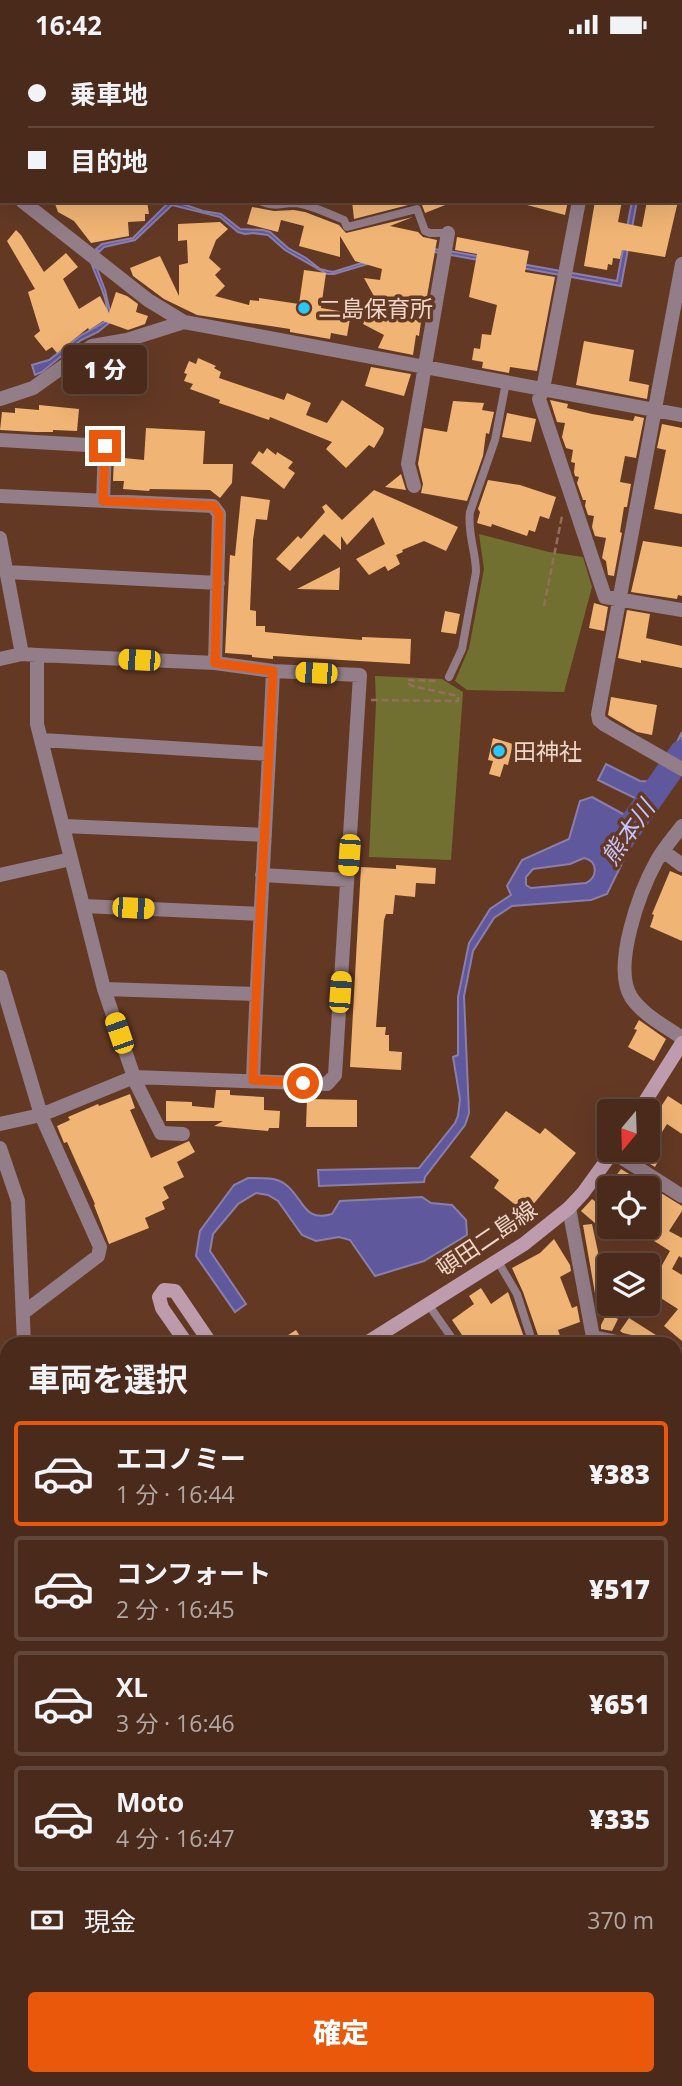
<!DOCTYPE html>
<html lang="ja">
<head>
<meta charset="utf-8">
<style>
	:root { --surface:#4a2b1b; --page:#543728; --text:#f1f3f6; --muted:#b2a7a3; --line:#61473a; --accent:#ea580c }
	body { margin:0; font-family:"Open Sans","Noto Sans JP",sans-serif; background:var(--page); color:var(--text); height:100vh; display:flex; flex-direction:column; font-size:26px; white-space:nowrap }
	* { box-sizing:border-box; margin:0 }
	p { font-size:23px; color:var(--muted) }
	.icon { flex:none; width:38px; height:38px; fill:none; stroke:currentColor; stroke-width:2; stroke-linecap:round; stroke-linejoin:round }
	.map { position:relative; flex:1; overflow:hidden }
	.side { position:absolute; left:0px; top:1288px; width:682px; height:749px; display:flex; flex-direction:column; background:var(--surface); border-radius:21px 21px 0 0; box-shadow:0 7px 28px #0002,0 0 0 2px var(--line) }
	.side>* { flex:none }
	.banner { position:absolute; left:0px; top:0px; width:682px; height:154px; box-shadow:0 7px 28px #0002,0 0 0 2px var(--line); display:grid; align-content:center; height:154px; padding:0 28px; background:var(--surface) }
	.needle { width:46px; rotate:199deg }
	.tools { position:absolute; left:597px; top:1050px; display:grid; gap:14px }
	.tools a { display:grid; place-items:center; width:63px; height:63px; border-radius:7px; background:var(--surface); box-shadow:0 7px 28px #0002,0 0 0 2px var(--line); font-size:35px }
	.end { position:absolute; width:32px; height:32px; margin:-16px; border:9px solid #ea580c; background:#fff; box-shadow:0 0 0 4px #fff }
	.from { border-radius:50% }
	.bubble { position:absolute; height:49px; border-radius:7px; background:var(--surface); box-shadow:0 7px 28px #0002,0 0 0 2px var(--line); font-size:23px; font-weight:800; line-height:49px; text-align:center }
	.car { position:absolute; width:21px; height:42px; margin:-21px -10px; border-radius:9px; box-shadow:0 0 5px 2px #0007; background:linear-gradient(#f5c518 24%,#345 0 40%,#f5c518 0 76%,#345 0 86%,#f5c518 0) }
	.banner b { display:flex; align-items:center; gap:24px; height:66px; font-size:26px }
	.banner b+b { border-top:2px solid var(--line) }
	.banner i { width:18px; height:18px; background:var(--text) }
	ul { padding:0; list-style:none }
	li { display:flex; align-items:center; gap:21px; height:105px; margin:0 14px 10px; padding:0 14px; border:4px solid var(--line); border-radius:7px }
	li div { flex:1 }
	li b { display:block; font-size:26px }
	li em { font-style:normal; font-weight:800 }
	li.selected { border-color:var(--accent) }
	li>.icon { width:63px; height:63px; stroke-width:1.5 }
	h2 { padding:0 28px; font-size:32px; line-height:84px }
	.pay { display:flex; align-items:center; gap:18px; height:77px; padding:0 28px; font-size:26px }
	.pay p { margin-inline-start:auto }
	.cta { display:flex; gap:14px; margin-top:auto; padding:14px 28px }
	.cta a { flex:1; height:80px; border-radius:7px; background:var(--accent); color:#fff; font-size:28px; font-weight:800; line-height:80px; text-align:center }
	.status { display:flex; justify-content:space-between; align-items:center; height:49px; padding:0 35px; background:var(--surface); direction:ltr }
	.status svg { height:19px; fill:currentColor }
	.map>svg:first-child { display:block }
</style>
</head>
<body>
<div class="status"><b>16:42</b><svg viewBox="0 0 49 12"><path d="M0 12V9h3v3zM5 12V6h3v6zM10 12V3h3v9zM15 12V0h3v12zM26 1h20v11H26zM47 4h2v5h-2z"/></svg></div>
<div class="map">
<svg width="682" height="2037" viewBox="0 0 682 2037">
	<rect width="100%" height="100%" fill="#633924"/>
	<path fill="#727030" d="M479 485 549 503 583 508 592 538 564 643 467 641 455 632 469 599 484 520Z
		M375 627 442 630 463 643 451 811 369 808 376 654Z
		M7 1435V1531L0 1529V1440Z"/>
	<path fill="#5f589c" stroke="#8a7eaa" stroke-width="2" fill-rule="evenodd" d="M174 152 203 162 221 165 240 180 263 181 270 183 288 199 306 209 320 220 328 222 333 223 365 213 410 197 449 202 617 232 632 152H637L621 237 418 200 334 225H327L285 201 268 186 253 184 245 185 238 183 220 168 172 156 135 191 104 198 99 203 96 200 102 195 133 189 168 154Z
		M92 216 97 220 105 241 111 267 109 274 98 283 81 291 42 323 35 326 32 316 49 311 80 287 106 272C111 254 98 233 92 216Z
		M682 683V714L657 760 598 731 606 715 640 732 657 733Z
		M592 748 636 772 639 780 607 845 591 851 512 857 494 869 473 902 464 947 469 1064 465 1076 425 1128 424 1133 319 1137 318 1121 419 1119 455 1074 458 1067 460 1050 453 1008 458 1006V948L469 894 490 860 511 846 507 837 522 811 569 790 580 752ZM584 809C598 812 598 828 586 834L531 839 526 836V828L533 820 570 815Z
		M248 1129C259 1129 276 1128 285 1135 304 1149 303 1174 332 1165L340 1152 422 1148 431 1154 452 1156 466 1171 467 1186 424 1212 375 1227 350 1191 339 1188 316 1192 302 1186 278 1152 268 1146 256 1144 238 1155 213 1185 210 1202 246 1255 235 1263 196 1207 200 1182 234 1136Z
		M574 2030H653L662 2037H574Z"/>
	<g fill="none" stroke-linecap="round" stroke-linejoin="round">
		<path stroke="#5f589c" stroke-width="26" d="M614 801 682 704"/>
	</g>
	<path fill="#f0b474" d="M54 152H147L149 165H145V172L128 173 129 187 91 194 74 172 58 163Z
		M352 152H453V153L425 164 422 156 416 154 354 170Z
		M528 152H568L565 166 527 156Z
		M595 152H622L618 173 642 178 647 152H678L665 208 622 201 620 210 613 209 612 216 608 215 607 221 584 217Z
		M252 158 274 162 294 161 305 163 339 176 346 184 413 168 390 177 418 183 423 188 437 191 426 253 424 252 419 287 416 286 413 306 378 299 384 286 363 275 376 251 364 229 380 231 382 220 355 212 340 187V208L299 197 304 177 281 171 278 183 247 175Z
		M220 173 228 180 216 191 209 209 221 220 215 226 225 237 215 247 249 256 250 251 259 252V249L299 255 304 221 326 224 321 259 351 264 347 287 331 284 330 290 290 283V280L197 266 164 250 133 227 130 219 160 207 179 247V216L188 214 187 191 178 192V175Z
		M16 181 21 186 44 223 66 204 78 218 63 230 79 260 100 247 109 264 116 243 127 247 138 255 136 263 148 267 145 275 128 281 103 272 89 281 88 279 57 304 52 298 46 302 34 287 40 282 28 243 35 240 7 192Z
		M457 188 529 202 525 223 555 228 537 322 510 318 509 324 482 319 483 313 472 311 474 299 480 300 482 285 491 286 497 256 469 248 477 205 455 201Z
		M584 292 634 301 629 332 649 336 647 350 576 336Z
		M117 304 118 308 132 306 131 310 141 309 144 330 110 335 109 330 100 332 94 308Z
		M198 309 216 317 214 319 221 323 219 329 284 351 287 344 311 354 306 366 327 374 342 351 384 379 383 384 374 399 369 396 346 419 326 400 332 393 270 368 269 371 219 354 220 351 190 340 193 335 184 332 187 325 184 324 189 312 196 315Z
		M371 318 411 325 404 347 365 337Z
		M550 351 568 355 567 359 592 365 633 372 635 367 644 369 636 409 625 407 620 433 631 435 627 458H624L620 483 622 484 614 527 608 526 606 512 602 509 606 489 595 487 592 478 594 467 588 466 585 457 586 451H583L577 434 579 428 575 427 574 423 575 414 571 413 573 401 566 399 562 388 565 374 557 373Z
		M453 352 484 354 482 361 494 363 489 385 486 384 483 407 467 452 421 444 423 435 418 415 424 379 447 383Z
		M39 356 79 360 77 382 53 381V383H35L0 381 2 363 15 364V359L39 361Z
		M507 364 536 370 531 393 502 388Z
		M662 375 682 379V465L654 460 666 401 657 399Z
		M146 379 205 382 203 415H233L232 434 220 449 210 441 150 440 149 442 123 440 124 432H113L114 408 144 411Z
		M267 399 276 406 277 403 293 413 288 419 295 424 284 440 251 414 259 402 263 405Z
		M401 425 406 441 385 438Z
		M488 431 520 436 556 448 549 470 540 467 535 483 529 481 527 487 492 475 491 478 477 474 480 463 478 460Z
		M374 441 458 478 446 502 424 492 402 501 403 503 396 506 400 515 388 522 385 517 369 526 356 510 385 495 373 468 347 496 341 487V501L324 485 290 522 276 510 298 487 301 490 325 463 322 458 326 455 342 471Z
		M241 447 270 451 267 471 256 470 253 491 250 561 256 562V577H265V583L309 587 362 591V588L411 590 410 615 273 607V610L252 608V606L225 604 230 506 235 507Z
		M643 492 682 498V547L678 546 677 550 631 543Z
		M340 518 339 541 297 540Z
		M594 554 608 558 604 582 589 579Z
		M627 561 650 565 646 589 682 597V619L641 611V614L618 609Z
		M445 562 460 565 456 585 441 583Z
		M611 648 657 656 652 686 637 683 608 666Z
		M493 689 513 695 508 716 504 715 500 728 489 725 493 712 488 711Z
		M396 816 436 819 435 835 416 834 415 848 395 846 393 865H386L384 871 376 978H386L385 986H389V1002L402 1003 401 1021 350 1018 361 818 396 820Z
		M670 822 682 827V892L650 878 654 866 652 865Z
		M639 971 666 990 654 1012 628 998 637 981 634 980Z
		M216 1041H230V1046L264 1048V1061L280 1062 279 1079H269L268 1082 214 1077 223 1072H166V1052L192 1053V1057L214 1059Z
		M130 1045 135 1059 130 1061 151 1109 189 1092 195 1103 177 1113 184 1128 163 1138 169 1149 162 1153 165 1160 145 1169 149 1179 109 1195 94 1156 95 1155 67 1093 64 1094 57 1077 70 1071 68 1068 98 1055 99 1057Z
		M668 1047 682 1056V1085L667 1075 651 1101H658L653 1109 658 1112 655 1118 634 1105 637 1101H648V1077Z
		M307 1050 357 1051V1078H306Z
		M506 1062 540 1085 545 1079 576 1104 526 1164 494 1139 499 1131 470 1108Z
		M621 1120 644 1134 641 1139H609V1159L596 1175 581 1162 592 1150 596 1153Z
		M648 1136 682 1157V1162L669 1182 682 1189V1209L679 1207 672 1220 682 1226V1292L664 1277 678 1260 648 1241 670 1202 651 1190 654 1185 648 1180Z
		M592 1175 600 1212 604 1211 605 1216H609V1263L599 1267 583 1176Z
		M554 1190 570 1216 571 1222 560 1228 572 1259 577 1257 580 1273 558 1281 563 1295H541L523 1243 512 1219 540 1204Z
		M481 1239 491 1255 508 1243 526 1294 468 1295 452 1271 474 1255 469 1247Z
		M607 1264 618 1270 612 1282 601 1280V1276Z
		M629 1269 670 1295 623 1284 620 1282Z
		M296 1281 305 1295H274Z"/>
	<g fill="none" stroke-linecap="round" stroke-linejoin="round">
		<path stroke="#946f5d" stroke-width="2.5" stroke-dasharray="7 3.5" stroke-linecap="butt" d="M544 557 562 467
			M371 651 458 652V647L412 637 407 633 409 631 437 632"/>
		<path stroke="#937d88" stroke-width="8" d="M260 152C278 159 279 154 294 154 310 155 329 165 344 171L347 178 417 160 425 182 430 184H448
			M449 628 462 600 476 523C476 503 467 483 470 463L495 391 506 333
			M497 1211 517 1245 533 1295
			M428 1255 456 1295"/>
		<path stroke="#937d88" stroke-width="14" d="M132 0 134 2
			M313 0 314 2
			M418 0V2
			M582 0 584 2
			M480 2 482 0
			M623 2 626 0
			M681 62 682 63
			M0 129 2 131
			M22 152 148 251 184 273 682 366
			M579 152 543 340 539 350 605 548 682 561
			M682 215 598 665 599 671 605 676 682 720
			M0 350 33 339 92 297 127 291 184 273
			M0 391 105 397 103 452
			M414 437 408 415 448 184
			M0 447 213 457 219 465 215 614
			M0 489 22 605
			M7 523 218 534
			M37 606V675L104 940 134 1028
			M0 610 22 605 37 606 215 614 273 622 360 626 335 1026 327 1035 134 1028 41 1066 0 1075
			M42 691 269 705
			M64 777 265 786
			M682 777C673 789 663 800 656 813 640 842 612 917 631 948 643 966 665 977 682 989
			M663 802 682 816
			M0 826 71 810
			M262 826 347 831
			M83 857 259 865
			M0 928 41 1066 100 1198 98 1207 23 1264
			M104 940 256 945
			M133 1028 161 1084 183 1085
			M253 1031C258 894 267 758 273 622
			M0 1099 18 1152 24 1295
			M613 1103 682 1147
			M569 1159 593 1288 588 1295
			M593 1288 627 1295
			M676 1305 682 1306
			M0 1431 7 1426
			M0 1537 7 1538
			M0 1651 7 1653
			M0 1762 7 1763
			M676 1799 682 1800
			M0 1882 7 1883
			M676 1892 682 1894
			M242 2037 252 2030
			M409 2037 418 2030"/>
		<path stroke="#be9cad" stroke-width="14" d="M639 1062 682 994
			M187 1295 162 1259 159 1248 164 1241 175 1242 211 1295
			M365 1295 524 1195 569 1159 583 1144 614 1101
			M676 1516 682 1512
			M676 1545 682 1540
			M676 1682 682 1687
			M676 1708 682 1711
			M43 2037 47 2030
			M62 2037 67 2030"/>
	</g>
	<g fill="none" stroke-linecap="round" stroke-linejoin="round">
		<path stroke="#ea580c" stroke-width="9" d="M105 397 103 452 214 457 219 465 215 614 273 622C267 758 257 894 253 1031L303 1034"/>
	</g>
	<g fill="#25c9fe" stroke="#633924" stroke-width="2.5">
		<circle cx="304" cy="259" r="7"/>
		<circle cx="499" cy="702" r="7"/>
	</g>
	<g text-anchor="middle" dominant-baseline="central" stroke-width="7" stroke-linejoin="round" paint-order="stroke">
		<g font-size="23" fill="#f0d5c9" stroke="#633924" text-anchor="start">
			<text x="318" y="259">二島保育所</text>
			<text x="513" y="702">田神社</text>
		</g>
		<g font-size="23" fill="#f0d5c9" stroke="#633924">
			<text transform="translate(486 1189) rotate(-34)">頓田二島線</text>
		</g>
		<g font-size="24" font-style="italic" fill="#c5c2fd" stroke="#633924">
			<text transform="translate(627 783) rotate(-55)">熊本川</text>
		</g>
	</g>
</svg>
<div class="tools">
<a><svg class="needle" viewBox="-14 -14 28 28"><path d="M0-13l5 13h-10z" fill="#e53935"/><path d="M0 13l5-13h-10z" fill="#b2a7a3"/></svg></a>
<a><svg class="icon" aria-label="locate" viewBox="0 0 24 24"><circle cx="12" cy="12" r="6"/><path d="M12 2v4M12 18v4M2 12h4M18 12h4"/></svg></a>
<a><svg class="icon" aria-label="layers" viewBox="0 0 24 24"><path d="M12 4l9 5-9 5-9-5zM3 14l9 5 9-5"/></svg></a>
</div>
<i class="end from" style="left:303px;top:1034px"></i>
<i class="end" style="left:105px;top:397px"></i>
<div class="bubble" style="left:63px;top:296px;width:84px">1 分</div>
<i class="car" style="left:139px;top:611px;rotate:273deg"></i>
<i class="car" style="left:316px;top:624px;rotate:273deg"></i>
<i class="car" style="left:349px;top:806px;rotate:184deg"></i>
<i class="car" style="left:133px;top:859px;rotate:93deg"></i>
<i class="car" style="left:340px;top:943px;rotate:4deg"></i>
<i class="car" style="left:119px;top:984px;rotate:341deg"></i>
<div class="banner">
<b><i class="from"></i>乗車地</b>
<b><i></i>目的地</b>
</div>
<section class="side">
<h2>車両を選択</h2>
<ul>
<li class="selected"><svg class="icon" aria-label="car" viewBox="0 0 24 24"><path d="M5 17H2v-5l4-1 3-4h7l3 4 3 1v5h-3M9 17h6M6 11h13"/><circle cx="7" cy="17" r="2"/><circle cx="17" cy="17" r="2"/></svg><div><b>エコノミー</b><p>1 分 · 16:44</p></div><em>¥383</em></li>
<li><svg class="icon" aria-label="car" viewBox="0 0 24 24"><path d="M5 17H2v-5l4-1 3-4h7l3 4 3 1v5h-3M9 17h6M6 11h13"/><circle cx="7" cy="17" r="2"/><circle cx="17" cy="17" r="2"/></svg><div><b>コンフォート</b><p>2 分 · 16:45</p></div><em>¥517</em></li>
<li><svg class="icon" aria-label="car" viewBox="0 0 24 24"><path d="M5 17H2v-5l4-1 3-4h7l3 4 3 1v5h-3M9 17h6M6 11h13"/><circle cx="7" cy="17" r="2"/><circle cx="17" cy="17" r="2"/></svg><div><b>XL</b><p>3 分 · 16:46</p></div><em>¥651</em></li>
<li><svg class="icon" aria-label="car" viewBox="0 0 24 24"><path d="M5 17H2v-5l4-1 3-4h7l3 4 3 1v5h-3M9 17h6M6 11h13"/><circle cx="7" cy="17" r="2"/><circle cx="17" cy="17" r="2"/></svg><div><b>Moto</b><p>4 分 · 16:47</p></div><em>¥335</em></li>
</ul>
<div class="pay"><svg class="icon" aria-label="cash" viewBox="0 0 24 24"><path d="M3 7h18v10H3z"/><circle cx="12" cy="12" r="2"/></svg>現金<p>370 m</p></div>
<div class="cta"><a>確定</a></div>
</section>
</div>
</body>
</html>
